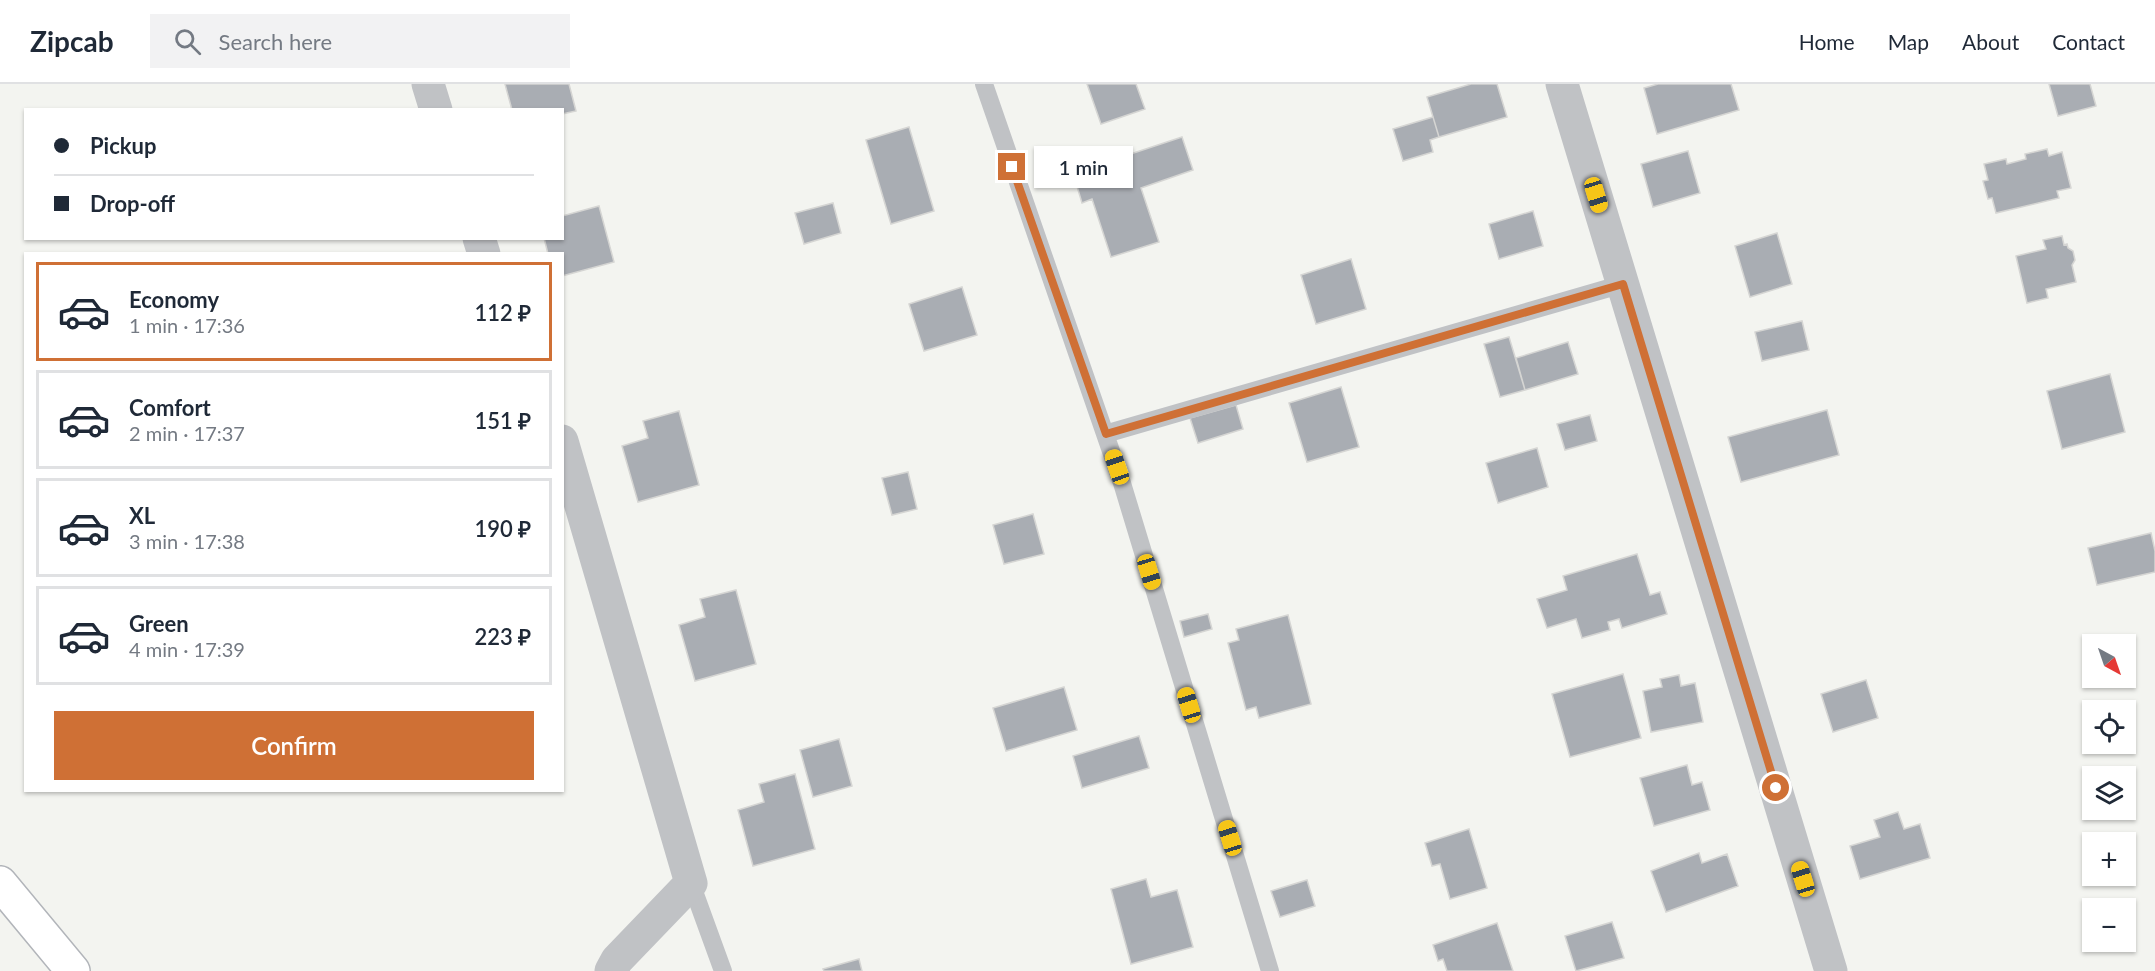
<!DOCTYPE html>
<html lang="en">
<head>
<meta charset="utf-8">
<style>
	:root { --surface:#fff; --page:#f2f2f3; --text:#1f2937; --muted:#747a83; --line:#e0e1e3; --accent:#cf7035 }
	body { margin:0; font-family:Lato,sans-serif; background:var(--page); color:var(--text); height:100vh; display:flex; flex-direction:column; font-size:22px; white-space:nowrap }
	* { box-sizing:border-box; margin:0 }
	p { font-size:20px; color:var(--muted) }
	.icon { flex:none; width:33px; height:33px; fill:none; stroke:currentColor; stroke-width:2; stroke-linecap:round; stroke-linejoin:round }
	.map { position:relative; flex:1; overflow:hidden }
	.sheet { position:absolute; left:24px; top:168px; width:540px; height:540px; display:flex; flex-direction:column; background:var(--surface); border-radius:0px; box-shadow:0 2px 4px #0004 }
	.sheet>* { flex:none }
	.hud { position:absolute; left:24px; top:24px; width:540px; height:132px; border-radius:0px; box-shadow:0 2px 4px #0004; display:grid; align-content:center; height:132px; padding:0 30px; background:var(--surface) }
	.needle { width:39px; rotate:140deg }
	.tools { position:absolute; left:2082px; top:550px; display:grid; gap:12px }
	.tools a { display:grid; place-items:center; width:54px; height:54px; border-radius:0px; background:var(--surface); box-shadow:0 2px 4px #0004; font-size:30px }
	.end { position:absolute; width:27px; height:27px; margin:-14px; border:8px solid #cf7035; background:#fff; box-shadow:0 0 0 3px #fff }
	.from { border-radius:50% }
	.bubble { position:absolute; height:42px; border-radius:0px; background:var(--surface); box-shadow:0 2px 4px #0004; font-size:20px; font-weight:600; line-height:42px; text-align:center }
	.car { position:absolute; width:18px; height:36px; margin:-18px -9px; border-radius:8px; box-shadow:0 0 4px 2px #0007; background:linear-gradient(#f5c518 24%,#345 0 40%,#f5c518 0 76%,#345 0 86%,#f5c518 0) }
	.hud b { display:flex; align-items:center; gap:21px; height:57px; font-size:22px }
	.hud b+b { border-top:2px solid var(--line) }
	.hud i { width:15px; height:15px; background:var(--text) }
	ul { padding:10px 0 0; list-style:none }
	li { display:flex; align-items:center; gap:18px; height:99px; margin:0 12px 9px; padding:0 18px; border:3px solid var(--line); border-radius:0px }
	li div { flex:1 }
	li b { display:block; font-size:22px }
	li em { font-style:normal; font-weight:600 }
	li.on { border-color:var(--accent) }
	li>.icon { width:54px; height:54px; stroke-width:1.5 }
	.action { display:flex; gap:12px; margin-top:auto; padding:12px 30px }
	.action a { flex:1; height:69px; border-radius:0px; background:var(--accent); color:#fff; font-size:24px; font-weight:600; line-height:69px; text-align:center }
	header { display:flex; align-items:center; gap:36px; box-sizing:border-box; height:84px; padding:0 30px; background:var(--surface); border-bottom:2px solid var(--line) }
	header strong { font-size:28px }
	nav { display:flex; gap:33px; margin-inline-start:auto; font-size:21px }
	.search { width:420px; height:54px; background:var(--page); display:flex; align-items:center; gap:15px; box-sizing:border-box; padding:0 21px; border-radius:0px; color:var(--muted); font-size:22px }
	.map>svg:first-child { display:block }
</style>
</head>
<body>
<header>
<strong>Zipcab</strong>
<div class="search"><svg class="icon" aria-label="search" viewBox="0 0 24 24"><circle cx="10" cy="10" r="6"/><path d="M15 15l6 6"/></svg>Search here</div>
<nav><a>Home</a><a>Map</a><a>About</a><a>Contact</a></nav>
</header>
<div class="map">
<svg width="2155" height="887" viewBox="0 0 2155 887">
	<rect width="100%" height="100%" fill="#f3f4f0"/>
	<path fill="#a9adb3" stroke="#d5d5d3" stroke-width="1.5" d="M505 0H569L576 27 562 30V26H512Z
		M1087 0H1136L1145 25 1101 40Z
		M1471 0H1497L1507 33 1439 53 1427 13Z
		M1658 0H1731L1739 26 1657 50 1644 4Z
		M2049 0H2090L2096 22 2058 32Z
		M1433 33 1439 53 1430 56 1433 68 1403 77 1393 45Z
		M909 43 934 127 891 140 866 56Z
		M1182 53 1193 86 1141 104 1159 158 1111 173 1092 115 1082 119 1073 89Z
		M2047 65 2049 72 2062 68 2071 104 2057 107 2059 114 1996 129 1992 114 1988 115 1983 97 1988 96 1984 80 2006 75 2007 80 2026 75 2025 70Z
		M1688 67 1700 109 1653 123 1641 80Z
		M833 119 841 149 804 160 795 129Z
		M599 122 614 178 562 192V170H548L544 154H562V132Z
		M1533 127 1543 162 1499 175 1489 140Z
		M1777 149 1792 200 1750 213 1735 162Z
		M2062 152 2064 161 2067 160 2068 164 2073 167 2075 176 2072 181 2076 198 2046 205 2048 214 2027 219 2016 172 2046 165 2043 156Z
		M1351 175 1366 225 1316 240 1301 191Z
		M962 203 977 251 924 267 909 220Z
		M1802 237 1809 266 1762 277 1755 248Z
		M1509 253 1525 306 1500 313 1484 260Z
		M1568 258 1578 290 1525 306 1516 274Z
		M2110 290 2125 348 2062 365 2047 307Z
		M1341 303 1359 363 1307 378 1289 319Z
		M1236 321 1243 345 1198 359 1190 334Z
		M1827 326 1839 371 1741 398 1728 353Z
		M679 327 699 401 638 418 622 362 648 354 643 337Z
		M1590 331 1597 357 1565 366 1557 340Z
		M1537 364 1548 403 1498 419 1486 379Z
		M908 388 917 425 892 431 882 394Z
		M1033 430 1044 470 1004 480 993 441Z
		M2151 449 2155 467V488L2097 501 2088 464Z
		M1637 470 1650 511 1660 508 1667 530 1622 544 1619 535 1608 538 1610 546 1582 554 1576 535 1547 544 1537 515 1567 506 1563 492Z
		M736 506 756 580 695 597 679 541 705 533 700 515Z
		M1208 530 1212 545 1184 553 1180 537Z
		M1288 531 1311 620 1259 634 1256 623 1246 626 1228 559 1239 556 1236 545Z
		M1623 590 1641 654 1570 673 1552 610Z
		M1679 591 1681 602 1695 599 1703 638 1651 648 1643 607 1662 603 1660 595Z
		M1866 596 1878 634 1833 648 1821 610Z
		M1064 603 1077 646 1006 667 993 624Z
		M1139 652 1149 684 1082 704 1073 672Z
		M839 655 852 702 813 713 800 666Z
		M1687 681 1692 701 1702 698 1710 726 1654 742 1640 694Z
		M795 690 815 765 753 782 738 726 764 718 759 700Z
		M1898 728 1904 745 1920 740 1930 774 1860 795 1850 762 1880 753 1874 736Z
		M1469 745 1487 804 1450 815 1440 780 1432 782 1425 759Z
		M1699 769 1702 779 1727 770 1738 802 1666 828 1651 787Z
		M1146 795 1151 813 1177 806 1193 863 1131 880 1111 805Z
		M1307 796 1315 822 1280 833 1271 807Z
		M1612 838 1624 874 1576 887 1565 852Z
		M1497 839 1513 887H1447L1443 875 1438 877 1433 861Z
		M859 875 862 887H824L823 885Z"/>
	<g fill="none" stroke-linecap="round" stroke-linejoin="round">
		<g stroke="#b2b5ba" stroke-width="36">
			<path id="secondary" d="M0 799 73 887"/>
		</g>
		<path stroke="#c0c2c5" stroke-width="18" d="M984 0 1122 399 1270 887
			M1105 350 1623 200
			M691 799 723 887"/>
		<path stroke="#c0c2c5" stroke-width="33" d="M428 0 436 26
			M479 154 484 170
			M562 357 691 799 617 876 611 887"/>
		<path stroke="#c0c2c5" stroke-width="33" d="M1562 0 1831 887"/>
		<use href="#secondary" stroke="#fff" stroke-width="33"/>
	</g>
	<g fill="none" stroke-linecap="round" stroke-linejoin="round">
		<path stroke="#cf7035" stroke-width="8" d="M1012 83 1106 350 1623 200 1776 704"/>
	</g>
</svg>
<div class="tools">
<a><svg class="needle" viewBox="-14 -14 28 28"><path d="M0-13l5 13h-10z" fill="#e53935"/><path d="M0 13l5-13h-10z" fill="#747a83"/></svg></a>
<a><svg class="icon" aria-label="locate" viewBox="0 0 24 24"><circle cx="12" cy="12" r="6"/><path d="M12 2v4M12 18v4M2 12h4M18 12h4"/></svg></a>
<a><svg class="icon" aria-label="layers" viewBox="0 0 24 24"><path d="M12 4l9 5-9 5-9-5zM3 14l9 5 9-5"/></svg></a>
<a>+</a>
<a>−</a>
</div>
<i class="end from" style="left:1776px;top:704px"></i>
<i class="end" style="left:1012px;top:83px"></i>
<div class="bubble" style="left:1034px;top:62px;width:99px">1 min</div>
<i class="car" style="left:1596px;top:111px;rotate:163deg"></i>
<i class="car" style="left:1117px;top:383px;rotate:341deg"></i>
<i class="car" style="left:1149px;top:488px;rotate:163deg"></i>
<i class="car" style="left:1189px;top:621px;rotate:343deg"></i>
<i class="car" style="left:1230px;top:754px;rotate:343deg"></i>
<i class="car" style="left:1803px;top:795px;rotate:343deg"></i>
<div class="hud">
<b><i class="from"></i>Pickup</b>
<b><i></i>Drop-off</b>
</div>
<section class="sheet">
<ul>
<li class="on"><svg class="icon" aria-label="car" viewBox="0 0 24 24"><path d="M5 17H2v-5l4-1 3-4h7l3 4 3 1v5h-3M9 17h6M6 11h13"/><circle cx="7" cy="17" r="2"/><circle cx="17" cy="17" r="2"/></svg><div><b>Economy</b><p>1 min · 17:36</p></div><em>112 ₽</em></li>
<li><svg class="icon" aria-label="car" viewBox="0 0 24 24"><path d="M5 17H2v-5l4-1 3-4h7l3 4 3 1v5h-3M9 17h6M6 11h13"/><circle cx="7" cy="17" r="2"/><circle cx="17" cy="17" r="2"/></svg><div><b>Comfort</b><p>2 min · 17:37</p></div><em>151 ₽</em></li>
<li><svg class="icon" aria-label="car" viewBox="0 0 24 24"><path d="M5 17H2v-5l4-1 3-4h7l3 4 3 1v5h-3M9 17h6M6 11h13"/><circle cx="7" cy="17" r="2"/><circle cx="17" cy="17" r="2"/></svg><div><b>XL</b><p>3 min · 17:38</p></div><em>190 ₽</em></li>
<li><svg class="icon" aria-label="car" viewBox="0 0 24 24"><path d="M5 17H2v-5l4-1 3-4h7l3 4 3 1v5h-3M9 17h6M6 11h13"/><circle cx="7" cy="17" r="2"/><circle cx="17" cy="17" r="2"/></svg><div><b>Green</b><p>4 min · 17:39</p></div><em>223 ₽</em></li>
</ul>
<div class="action"><a>Confirm</a></div>
</section>
</div>
</body>
</html>
